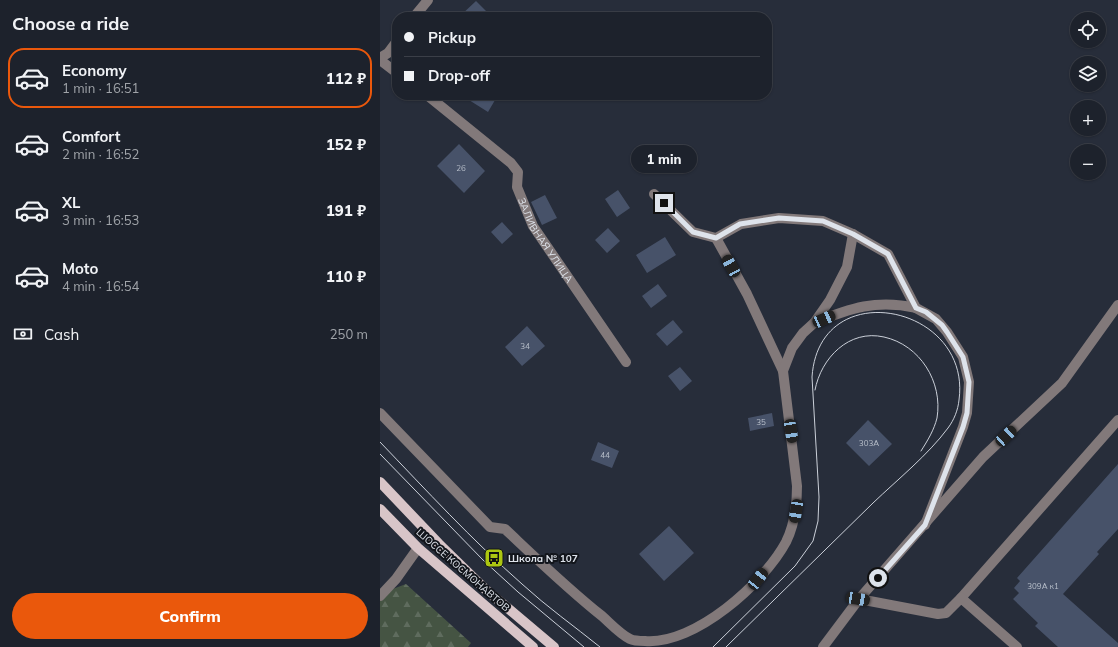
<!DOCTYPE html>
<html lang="en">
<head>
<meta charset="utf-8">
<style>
	:root { --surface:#1d222c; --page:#252a34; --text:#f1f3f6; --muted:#a0a4a9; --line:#3b3f48; --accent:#ea580c }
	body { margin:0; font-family:Mulish,sans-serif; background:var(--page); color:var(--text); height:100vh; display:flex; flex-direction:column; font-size:15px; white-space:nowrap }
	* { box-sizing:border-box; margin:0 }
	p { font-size:13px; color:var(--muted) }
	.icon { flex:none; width:22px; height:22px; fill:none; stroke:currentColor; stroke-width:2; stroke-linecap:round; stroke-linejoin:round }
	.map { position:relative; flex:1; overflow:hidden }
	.details { display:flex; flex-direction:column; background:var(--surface); width:380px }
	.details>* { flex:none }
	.top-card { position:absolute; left:12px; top:12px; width:380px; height:88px; border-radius:16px; box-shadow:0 1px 3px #0004,0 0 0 1px var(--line); display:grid; align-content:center; height:88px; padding:0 12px; background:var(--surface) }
	.fabs { position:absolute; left:690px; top:12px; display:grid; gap:8px }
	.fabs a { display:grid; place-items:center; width:36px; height:36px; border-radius:50%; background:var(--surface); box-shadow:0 1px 3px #0004,0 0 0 1px var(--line); font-size:20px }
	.end { position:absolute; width:18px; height:18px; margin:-9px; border:5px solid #dee3eb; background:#111; box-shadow:0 0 0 2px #111 }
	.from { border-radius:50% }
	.bubble { position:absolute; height:28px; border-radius:14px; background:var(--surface); box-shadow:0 1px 3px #0004,0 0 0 1px var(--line); font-size:13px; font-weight:800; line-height:28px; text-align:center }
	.car { position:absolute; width:12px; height:24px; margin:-12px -6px; border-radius:5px; box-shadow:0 0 3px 1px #0007; background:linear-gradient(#222 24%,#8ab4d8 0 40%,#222 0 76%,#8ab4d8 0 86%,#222 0) }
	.top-card b { display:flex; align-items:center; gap:14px; height:38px; font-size:15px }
	.top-card b+b { border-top:1px solid var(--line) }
	.top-card i { width:10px; height:10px; background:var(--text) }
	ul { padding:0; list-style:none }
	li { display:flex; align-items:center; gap:12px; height:60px; margin:0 8px 6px; padding:0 4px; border:2px solid transparent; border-radius:16px }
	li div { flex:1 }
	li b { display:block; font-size:15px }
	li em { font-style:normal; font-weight:800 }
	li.selected { border-color:var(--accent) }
	li>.icon { width:36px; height:36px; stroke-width:1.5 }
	h2 { padding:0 12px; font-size:18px; line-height:48px }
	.pay { display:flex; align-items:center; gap:10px; height:44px; padding:0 12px; font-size:15px }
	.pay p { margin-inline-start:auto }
	.primary-button { display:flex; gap:8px; margin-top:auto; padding:8px 12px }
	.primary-button a { flex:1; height:46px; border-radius:24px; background:var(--accent); color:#fff; font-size:16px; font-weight:800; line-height:46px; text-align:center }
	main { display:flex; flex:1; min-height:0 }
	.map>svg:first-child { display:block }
</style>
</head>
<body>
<main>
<section class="details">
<h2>Choose a ride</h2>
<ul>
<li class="selected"><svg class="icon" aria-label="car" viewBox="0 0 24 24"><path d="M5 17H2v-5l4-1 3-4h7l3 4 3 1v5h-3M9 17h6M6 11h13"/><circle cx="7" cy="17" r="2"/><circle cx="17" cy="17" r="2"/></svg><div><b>Economy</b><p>1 min · 16:51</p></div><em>112 ₽</em></li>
<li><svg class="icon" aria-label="car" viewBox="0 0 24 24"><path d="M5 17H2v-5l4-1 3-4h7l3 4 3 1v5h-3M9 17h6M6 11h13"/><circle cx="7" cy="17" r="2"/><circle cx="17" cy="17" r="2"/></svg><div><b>Comfort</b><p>2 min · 16:52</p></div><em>152 ₽</em></li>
<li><svg class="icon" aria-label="car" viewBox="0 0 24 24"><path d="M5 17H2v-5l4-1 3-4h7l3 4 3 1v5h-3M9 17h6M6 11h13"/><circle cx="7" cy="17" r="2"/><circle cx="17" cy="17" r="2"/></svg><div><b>XL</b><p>3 min · 16:53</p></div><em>191 ₽</em></li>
<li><svg class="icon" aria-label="car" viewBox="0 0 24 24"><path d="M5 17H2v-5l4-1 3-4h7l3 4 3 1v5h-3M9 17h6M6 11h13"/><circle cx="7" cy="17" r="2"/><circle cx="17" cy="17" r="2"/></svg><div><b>Moto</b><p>4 min · 16:54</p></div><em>110 ₽</em></li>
</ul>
<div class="pay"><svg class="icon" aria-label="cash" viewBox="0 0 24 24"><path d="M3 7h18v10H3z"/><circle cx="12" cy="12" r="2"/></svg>Cash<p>250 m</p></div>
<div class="primary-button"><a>Confirm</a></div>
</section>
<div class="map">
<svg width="738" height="647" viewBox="0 0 738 647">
	<defs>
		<pattern id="forest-firs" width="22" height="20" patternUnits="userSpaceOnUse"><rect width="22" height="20" fill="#455443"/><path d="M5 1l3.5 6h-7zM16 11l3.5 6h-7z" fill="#5f6c5e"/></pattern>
	</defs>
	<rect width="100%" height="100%" fill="#272d3a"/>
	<path fill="url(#forest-firs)" d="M26 584 91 643 88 647H0V601L10 590Z"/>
	<path fill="#475269" d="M96 1 112 17H79Z
		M81 95H118L108 112Z
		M79 144 105 171 84 193 57 166Z
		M238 190 250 208 237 217 225 199Z
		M165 195 177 218 162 225 151 202Z
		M122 222 133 234 122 244 111 232Z
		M228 228 240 241 227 253 215 240Z
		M285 237 296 255 267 273 256 255Z
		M278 284 287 296 271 308 262 296Z
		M293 320 303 332 287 346 276 334Z
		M147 326 165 346 142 366 125 347Z
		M300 367 312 381 300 391 288 376Z
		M392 413 394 426 370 431 368 418Z
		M488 420 512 444 489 466 466 443Z
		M218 442 239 451 232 468 211 460Z
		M738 464V529L717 552 719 554 683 594 738 643V647H678L655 626 658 623 633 599 639 593 634 588 640 581 637 578Z
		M289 526 314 553 284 581 259 554Z"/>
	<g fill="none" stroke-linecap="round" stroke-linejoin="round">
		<g stroke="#82797a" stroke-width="10">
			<path d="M34 17 48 0"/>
			<path d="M0 58 8 53 17 41"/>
			<path d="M0 60 17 73"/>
			<path id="s1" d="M47 95 131 163 138 172 137 187 153 226 246 362"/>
			<path d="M274 194 313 232 336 238 361 224 399 218 443 221 473 234 508 254 536 308 556 319 567 332 583 357 589 382 587 413 583 427 545 525"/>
			<path d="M336 238 367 294 403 371"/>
			<path d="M434 323C470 308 497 299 536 308"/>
			<path d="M0 413 110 527 125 529C157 559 188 589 222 616 231 624 240 634 250 639 254 641 261 641 265 641 315 645 384 583 406 542 415 524 417 505 417 486L403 371 412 348 423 333 434 323 450 300 467 267 473 234"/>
			<path d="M0 596 16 579 38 548"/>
			<path d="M581 598 738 420"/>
			<path d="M479 599 558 614 566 613 581 598 637 647"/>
			<path d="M443 647 479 599 603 457 682 383 738 305"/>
		</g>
		<path stroke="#d8c5c8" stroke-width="10" d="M0 482 59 544 105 589 174 647
			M0 509 38 548 153 647"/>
		<path stroke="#cbd0d9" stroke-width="1" d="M435 390C441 358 469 329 504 337 540 345 563 382 557 418 554 430 548 440 541 451
			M0 442C46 490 92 540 142 584 167 607 194 626 220 647
			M0 454 103 560 138 592 204 647
			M333 647 415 566 433 541 438 521 439 497 432 377C439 273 592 305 579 400 578 410 574 420 568 428 548 455 517 480 493 503 444 551 395 599 346 647"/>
	</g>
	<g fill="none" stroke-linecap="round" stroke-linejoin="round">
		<path stroke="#dee3eb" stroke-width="5" d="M284 203 313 232 336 238 360 224 399 218 443 221 473 234 508 254 536 308 546 312 562 325 567 332 583 357 589 382 587 413 583 427 545 525 498 578"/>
	</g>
	<defs>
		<g id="bus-square" transform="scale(1)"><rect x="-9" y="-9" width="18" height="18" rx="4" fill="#acc611" stroke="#12151b"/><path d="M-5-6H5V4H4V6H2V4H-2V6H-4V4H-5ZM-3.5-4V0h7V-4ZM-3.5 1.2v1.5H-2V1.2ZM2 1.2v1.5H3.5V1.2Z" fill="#111"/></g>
	</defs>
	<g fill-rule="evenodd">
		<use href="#bus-square" x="114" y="558"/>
	</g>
	<g text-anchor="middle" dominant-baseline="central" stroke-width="4" stroke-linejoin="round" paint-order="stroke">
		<g font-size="8" fill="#b8bfca">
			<text x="81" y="168">26</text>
			<text x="145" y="346">34</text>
			<text x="381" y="422">35</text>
			<text x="489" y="443">303А</text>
			<text x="225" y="455">44</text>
			<text x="663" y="586">309А к1</text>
		</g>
		<g font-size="10" fill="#dee3eb" stroke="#12151b">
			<text stroke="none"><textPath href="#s1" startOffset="195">ЗАЛИВНАЯ УЛИЦА</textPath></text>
			<text transform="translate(83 570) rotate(41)">ШОССЕ КОСМОНАВТОВ</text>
		</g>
		<g font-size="10" font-weight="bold" fill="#dee3eb" stroke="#12151b" text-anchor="start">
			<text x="128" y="558">Школа № 107</text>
		</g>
	</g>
</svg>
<div class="fabs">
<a><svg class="icon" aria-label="locate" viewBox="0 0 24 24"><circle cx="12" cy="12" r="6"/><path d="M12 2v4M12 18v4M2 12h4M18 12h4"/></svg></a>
<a><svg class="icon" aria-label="layers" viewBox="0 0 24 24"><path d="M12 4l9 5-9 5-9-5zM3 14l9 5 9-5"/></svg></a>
<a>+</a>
<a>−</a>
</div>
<i class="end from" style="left:498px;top:578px"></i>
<i class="end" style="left:284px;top:203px"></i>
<div class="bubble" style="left:251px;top:145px;width:66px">1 min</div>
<i class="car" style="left:351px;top:266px;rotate:331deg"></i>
<i class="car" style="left:444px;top:319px;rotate:66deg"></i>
<i class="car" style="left:411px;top:431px;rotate:171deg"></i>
<i class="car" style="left:626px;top:436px;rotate:47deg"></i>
<i class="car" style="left:416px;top:511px;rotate:189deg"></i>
<i class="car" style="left:378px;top:579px;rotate:38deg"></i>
<i class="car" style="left:478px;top:599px;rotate:100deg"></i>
<div class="top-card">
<b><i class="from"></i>Pickup</b>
<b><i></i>Drop-off</b>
</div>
</div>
</main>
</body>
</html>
